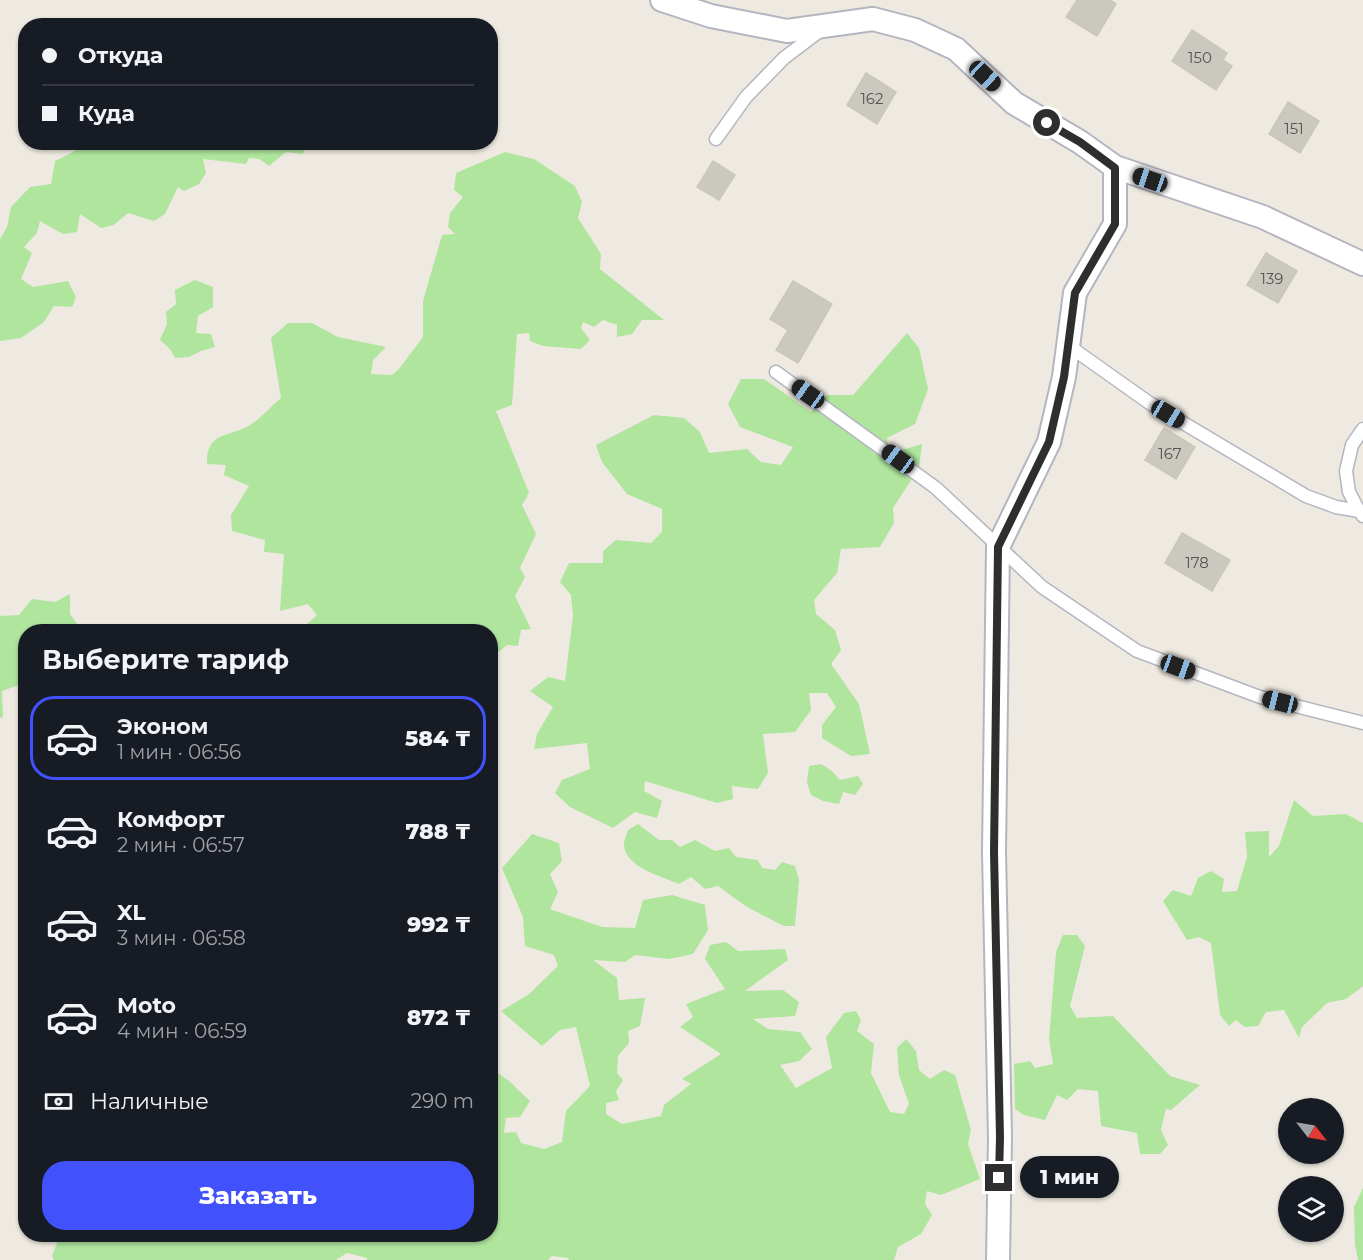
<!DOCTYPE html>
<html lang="ru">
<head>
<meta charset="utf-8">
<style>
	:root { --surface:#171b24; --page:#20242c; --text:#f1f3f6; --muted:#9ea1a6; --line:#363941; --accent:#4151fc }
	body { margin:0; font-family:Montserrat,sans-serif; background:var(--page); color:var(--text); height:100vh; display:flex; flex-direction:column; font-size:22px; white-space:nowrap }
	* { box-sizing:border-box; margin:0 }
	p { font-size:20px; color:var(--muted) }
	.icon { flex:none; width:33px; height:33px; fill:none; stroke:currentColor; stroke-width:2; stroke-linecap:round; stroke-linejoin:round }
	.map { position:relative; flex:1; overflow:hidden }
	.sheet { position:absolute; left:18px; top:624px; width:480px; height:618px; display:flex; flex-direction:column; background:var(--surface); border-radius:24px; box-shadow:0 2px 4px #0004 }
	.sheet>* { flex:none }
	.guide { position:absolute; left:18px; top:18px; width:480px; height:132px; border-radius:24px; box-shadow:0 2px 4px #0004; display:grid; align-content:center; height:132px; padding:0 24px; background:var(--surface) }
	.needle { width:39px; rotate:121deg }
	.fabs { position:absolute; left:1278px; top:1098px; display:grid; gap:12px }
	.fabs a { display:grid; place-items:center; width:66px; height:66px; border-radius:50%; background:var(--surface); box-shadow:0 2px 4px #0004; font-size:30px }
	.end { position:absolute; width:27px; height:27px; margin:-14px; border:8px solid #2e2e2e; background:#fff; box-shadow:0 0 0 3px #fff }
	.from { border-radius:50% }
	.bubble { position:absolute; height:42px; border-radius:21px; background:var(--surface); box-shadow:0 2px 4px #0004; font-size:20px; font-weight:800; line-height:42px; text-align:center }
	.car { position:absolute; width:18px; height:36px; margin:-18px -9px; border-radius:8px; box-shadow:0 0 4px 2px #0007; background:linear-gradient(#222 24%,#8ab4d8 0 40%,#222 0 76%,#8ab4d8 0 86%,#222 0) }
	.guide b { display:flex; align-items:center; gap:21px; height:57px; font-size:22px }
	.guide b+b { border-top:2px solid var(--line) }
	.guide i { width:15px; height:15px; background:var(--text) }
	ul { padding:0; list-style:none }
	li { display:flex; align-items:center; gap:18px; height:84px; margin:0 12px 9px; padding:0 12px; border:3px solid transparent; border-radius:24px }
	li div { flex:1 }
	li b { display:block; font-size:22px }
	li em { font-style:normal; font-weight:800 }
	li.current { border-color:var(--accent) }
	li>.icon { width:54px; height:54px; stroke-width:1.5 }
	h2 { padding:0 24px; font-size:27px; line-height:72px }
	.pay { display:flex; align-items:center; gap:15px; height:66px; padding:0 24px; font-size:22px }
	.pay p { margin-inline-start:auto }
	.action { display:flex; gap:12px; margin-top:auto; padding:12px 24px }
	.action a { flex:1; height:69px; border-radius:24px; background:var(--accent); color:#fff; font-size:24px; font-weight:800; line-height:69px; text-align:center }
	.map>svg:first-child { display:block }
</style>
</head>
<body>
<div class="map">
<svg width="1363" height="1260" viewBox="0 0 1363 1260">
	<rect width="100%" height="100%" fill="#efeae1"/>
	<path fill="#afe59d" d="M75 143V142L306 143 303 154 286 152 269 166 259 159 249 158 246 164 203 159 206 173 199 184 184 191 178 187 165 214 154 221 128 213 114 225 101 228 80 214 77 232 63 234 40 221 37 233 24 247 32 253 21 279 33 287 68 281 76 297 72 307 54 306 44 322 21 338 0 341V239L7 227 11 207 30 187 51 184 55 161 75 151Z
		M505 152 534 159 575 186 582 202 578 218 601 254 600 269 664 320H642L632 334 617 337V325L603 320 594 327 583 322 581 328 590 340 581 349 543 346 530 341 529 333 517 334 512 405 496 411 529 493 522 505 536 534 520 568 525 577 515 596 531 629 521 630 518 646 507 645 496 654 491 669 490 632 299 631 317 615 308 604 280 611 284 554 264 552 265 540 232 531 231 515 249 486 224 475 226 465 207 464C206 430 230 438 252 424 262 417 271 406 281 398L271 338 288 323H312L338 337 386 347 373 360 371 374 392 375 399 369 423 337V301L442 235 455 234 448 227 450 213 463 197 454 190 456 173Z
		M195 280 213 287V307L198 316 196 333 211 334 215 347 201 351 189 357 175 358 170 349 160 340 167 324 166 312 176 304 175 290Z
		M907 333 919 348 928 389 915 424 887 438 889 454 922 444 919 468 893 508 894 523 880 547 841 549 837 573 814 600 816 614 835 630 841 650 831 664 859 704 870 754 851 756 822 738V725L836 707 827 693H809L811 710 795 732 763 734 768 773 758 789 732 786 733 799 717 803 645 781 644 791 662 801 657 818 635 812 613 828 570 807 555 793 562 780 590 769 587 743 534 749 537 734 553 707 530 691 548 677 565 681 573 616 571 595 560 582 569 563H603V551L616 540 651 543 662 532V509L627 494 602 462 596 445 654 415 684 418 700 432 709 453 747 449 761 462 781 465 793 447 740 427 728 404 741 379H764L811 412 827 395H853Z
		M70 594V614L82 631 26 632 25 683 2 691 3 717 0 718V616L19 615 32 599 55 602Z
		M821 764 832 771 840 780 858 776 863 784 855 795 843 792 839 804 823 801 811 795 807 782 809 766Z
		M1294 800 1313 816 1346 814 1363 823V986L1346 999 1327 1003 1302 1027 1299 1038 1284 1010 1266 1012 1258 1026 1245 1027 1236 1020 1229 1026 1220 1015 1211 943 1199 937 1187 940 1163 901 1173 890 1191 896 1198 878 1211 871 1224 879 1222 892 1237 891 1247 857 1245 832 1269 831V857L1279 846Z
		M638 824 659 840H672L680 847 695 840 715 851 729 848 736 857 758 860 762 868 775 870 782 862 795 866 799 880 795 926H784L747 907 718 886 705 889 691 877 679 884C661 876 624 867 624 844 624 840 627 834 628 830Z
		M532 834 559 843 562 861 550 874 558 892 550 909 602 927 635 928 643 900 672 895 705 905 708 930 693 954 669 959 635 955 625 962 593 960 617 978 619 1000 645 998 640 1026 628 1031 629 1043 618 1056 617 1073 623 1080 616 1091 619 1100 606 1103V1114L622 1124 661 1116 664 1105 691 1084 682 1079 721 1054 680 1027 693 1017 686 1004 725 989 705 959 710 945 726 942 738 951 785 949 788 960 745 991 783 990 799 1002 795 1016 753 1019 768 1029 800 1032 812 1049 799 1061 780 1065 796 1088 832 1068 826 1037 844 1013 856 1011 861 1020 857 1031 874 1044 871 1073 890 1112 904 1114 909 1104 899 1075 897 1048 906 1039 916 1051 919 1070 930 1079 944 1070 955 1075 971 1130 968 1144 980 1179 941 1195 927 1191 925 1204 932 1215 921 1234 898 1247 894 1260H569L568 1258 552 1256 548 1260H367V1258L347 1253 336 1260H54L52 1256 60 1235 490 1234 491 1068 509 1081 530 1101 520 1117 506 1118 504 1133 516 1132 521 1143 544 1149 562 1142 566 1111 590 1086 576 1027 560 1030 542 1046 501 1011 528 995 558 966 554 955 525 946 523 917 502 868Z
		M1063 935H1077L1085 946 1070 1006 1077 1018 1113 1016 1170 1076 1200 1085 1171 1110 1166 1109 1161 1130 1168 1145 1160 1154H1140L1137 1133 1101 1126 1098 1091 1078 1089 1067 1100 1057 1095 1045 1120 1024 1115 1015 1109 1014 1064 1030 1061 1035 1068 1053 1064 1049 1039 1056 952Z
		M1363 1188V1260H1358L1355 1245 1354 1207Z"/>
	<path fill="#cbc8bf" stroke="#cbc6ba" stroke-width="1.5" d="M1077 0H1110L1116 4 1097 36 1066 17Z
		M1192 30 1227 53 1223 60 1232 66 1216 90 1172 61Z
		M866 73 896 92 877 124 847 105Z
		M1288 102 1319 121 1300 153 1269 134Z
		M713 161 735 175 719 200 697 187Z
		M1266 253 1297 271 1278 303 1247 285Z
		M793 281 832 304 798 363 776 350 788 330 770 319Z
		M1164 428 1195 447 1176 479 1145 460Z
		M1182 533 1230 560 1212 591 1165 563Z"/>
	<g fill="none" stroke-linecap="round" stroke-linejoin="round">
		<g stroke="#b4b5c1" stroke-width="15">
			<path id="service" d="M716 139 746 97 784 58 821 30
				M1069 346 1148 402 1306 496 1336 507 1359 511
				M776 372 936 488 1042 587 1137 651 1260 697 1363 723
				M1363 516 1359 511 1349 492 1346 471 1352 445 1363 429"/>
		</g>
		<g stroke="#b4b5c1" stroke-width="26">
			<path id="minor" d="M662 0 711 16 787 31 873 19 915 30 956 49 1014 103 1080 142 1115 167 1263 217 1363 264
				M998 1260 1000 1137 994 852 998 547 1049 442 1064 377 1075 293 1115 224V167"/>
		</g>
		<use href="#service" stroke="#fff" stroke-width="12"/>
		<use href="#minor" stroke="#fff" stroke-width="22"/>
	</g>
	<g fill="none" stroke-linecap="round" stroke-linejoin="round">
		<path stroke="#2e2e2e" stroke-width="8" d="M999 1178 1000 1137 994 852 998 547 1049 442 1064 377 1075 293 1115 224V168L1080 142 1047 123"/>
	</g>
	<g text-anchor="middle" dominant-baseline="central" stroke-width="4.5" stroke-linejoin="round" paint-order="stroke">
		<g font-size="15" fill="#555452">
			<text x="1200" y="57">150</text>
			<text x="872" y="98">162</text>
			<text x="1294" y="128">151</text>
			<text x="1272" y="278">139</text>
			<text x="1170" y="453">167</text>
			<text x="1197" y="562">178</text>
		</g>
	</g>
</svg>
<div class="fabs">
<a><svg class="needle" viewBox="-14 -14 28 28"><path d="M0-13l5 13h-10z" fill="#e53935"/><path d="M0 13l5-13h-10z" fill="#9ea1a6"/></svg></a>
<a><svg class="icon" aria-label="layers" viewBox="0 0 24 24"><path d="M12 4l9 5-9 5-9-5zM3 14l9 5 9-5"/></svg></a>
</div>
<i class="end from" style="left:1047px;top:123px"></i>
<i class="end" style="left:999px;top:1178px"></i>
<div class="bubble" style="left:1020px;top:1156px;width:99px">1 мин</div>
<i class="car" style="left:985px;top:76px;rotate:133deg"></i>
<i class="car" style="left:1150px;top:180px;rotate:289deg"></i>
<i class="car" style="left:808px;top:394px;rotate:305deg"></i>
<i class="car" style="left:1168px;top:414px;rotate:121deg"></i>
<i class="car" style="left:898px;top:459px;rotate:306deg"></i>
<i class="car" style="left:1178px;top:667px;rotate:110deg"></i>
<i class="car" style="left:1280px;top:702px;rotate:284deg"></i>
<div class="guide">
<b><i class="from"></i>Откуда</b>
<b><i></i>Куда</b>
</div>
<section class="sheet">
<h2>Выберите тариф</h2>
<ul>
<li class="current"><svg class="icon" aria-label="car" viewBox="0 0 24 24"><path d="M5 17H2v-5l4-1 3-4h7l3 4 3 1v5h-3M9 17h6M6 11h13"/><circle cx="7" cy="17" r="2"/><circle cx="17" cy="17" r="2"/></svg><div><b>Эконом</b><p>1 мин · 06:56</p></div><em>584 ₸</em></li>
<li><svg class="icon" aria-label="car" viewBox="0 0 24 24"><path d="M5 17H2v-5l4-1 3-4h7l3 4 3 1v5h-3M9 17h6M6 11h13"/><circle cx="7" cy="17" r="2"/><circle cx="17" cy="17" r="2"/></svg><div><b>Комфорт</b><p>2 мин · 06:57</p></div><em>788 ₸</em></li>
<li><svg class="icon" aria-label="car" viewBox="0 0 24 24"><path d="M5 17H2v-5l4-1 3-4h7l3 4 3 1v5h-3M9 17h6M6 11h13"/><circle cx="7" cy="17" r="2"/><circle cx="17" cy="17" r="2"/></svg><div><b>XL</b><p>3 мин · 06:58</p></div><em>992 ₸</em></li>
<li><svg class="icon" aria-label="car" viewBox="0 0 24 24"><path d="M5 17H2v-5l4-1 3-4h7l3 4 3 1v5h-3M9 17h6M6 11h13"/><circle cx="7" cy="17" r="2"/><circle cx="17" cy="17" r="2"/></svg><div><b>Moto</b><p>4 мин · 06:59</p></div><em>872 ₸</em></li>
</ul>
<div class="pay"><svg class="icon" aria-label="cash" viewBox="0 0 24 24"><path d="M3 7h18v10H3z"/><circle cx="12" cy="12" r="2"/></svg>Наличные<p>290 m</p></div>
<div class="action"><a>Заказать</a></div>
</section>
</div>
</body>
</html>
